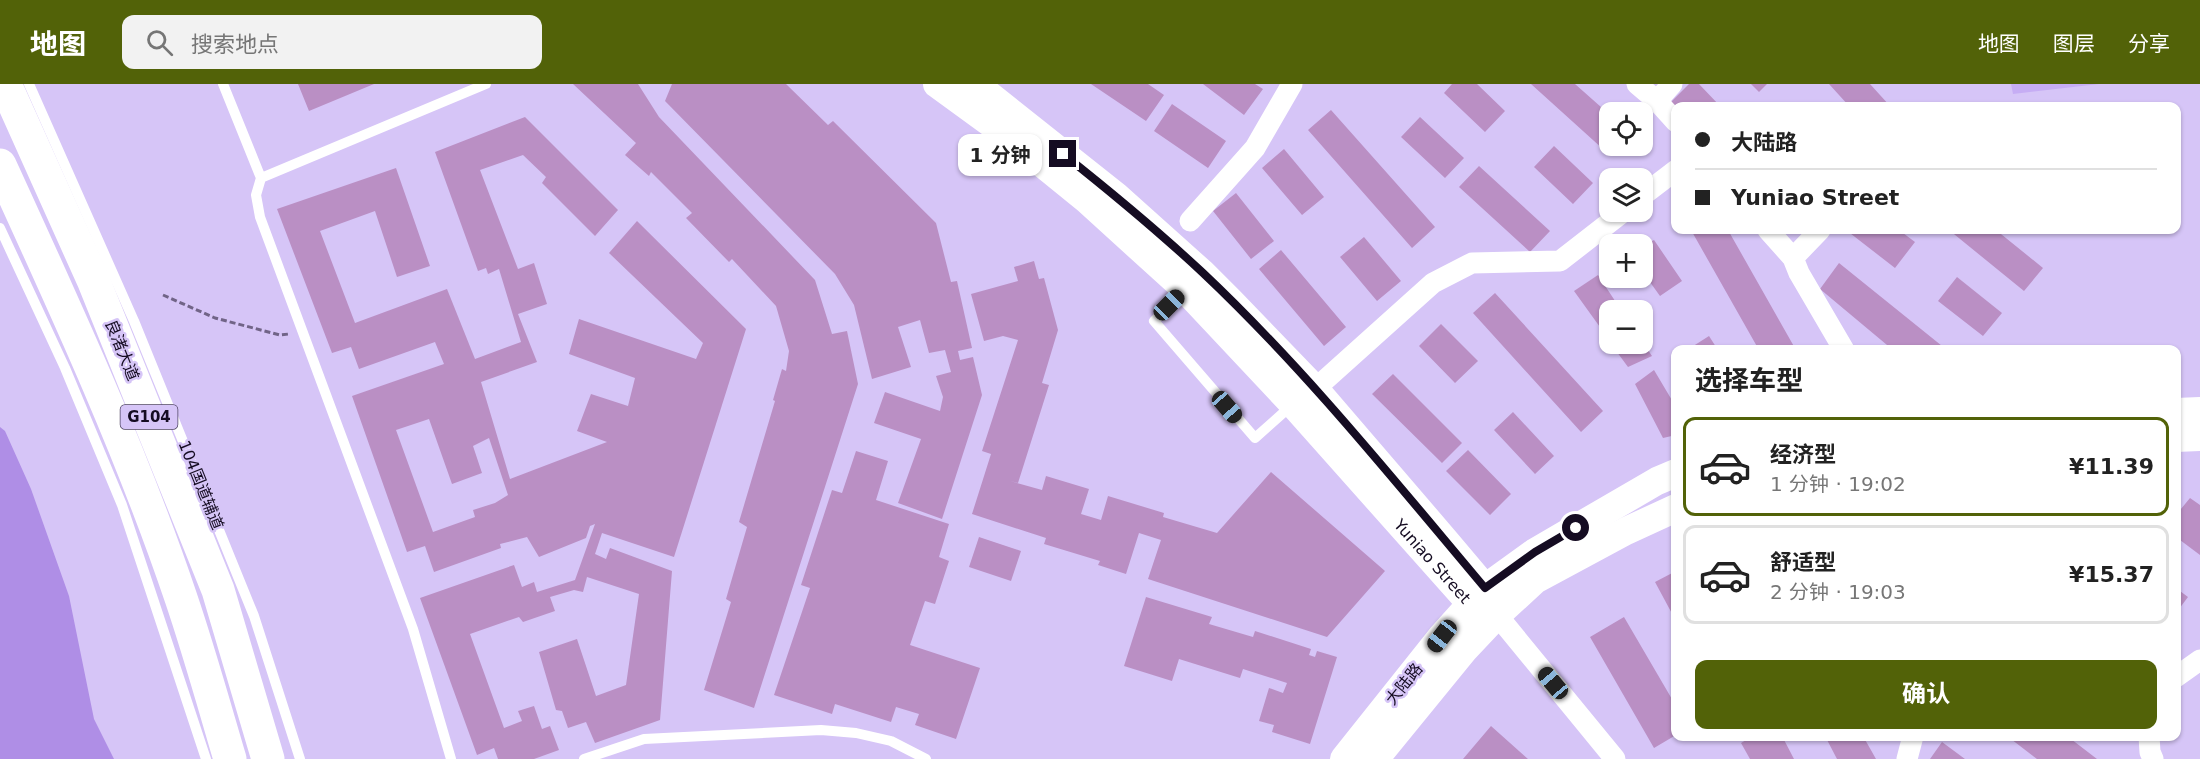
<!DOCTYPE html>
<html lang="zh">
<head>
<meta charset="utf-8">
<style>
	:root { --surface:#fff; --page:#f2f2f2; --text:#222; --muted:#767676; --line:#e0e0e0; --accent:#526208 }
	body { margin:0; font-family:"DejaVu Sans","Noto Sans SC",sans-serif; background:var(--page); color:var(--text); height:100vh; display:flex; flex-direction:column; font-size:22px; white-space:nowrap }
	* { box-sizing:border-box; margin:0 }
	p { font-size:20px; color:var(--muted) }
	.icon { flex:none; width:33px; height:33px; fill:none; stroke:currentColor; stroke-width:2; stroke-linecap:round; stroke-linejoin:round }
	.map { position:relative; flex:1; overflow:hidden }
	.side { position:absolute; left:1671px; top:261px; width:510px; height:396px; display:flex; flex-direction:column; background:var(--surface); border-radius:12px; box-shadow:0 2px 4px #0004 }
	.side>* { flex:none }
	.hud { position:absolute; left:1671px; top:18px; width:510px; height:132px; border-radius:12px; box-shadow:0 2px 4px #0004; display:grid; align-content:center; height:132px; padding:0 24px; background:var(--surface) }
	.tools { position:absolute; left:1599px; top:18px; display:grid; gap:12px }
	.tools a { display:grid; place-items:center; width:54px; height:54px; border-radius:12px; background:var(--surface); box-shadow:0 2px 4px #0004; font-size:30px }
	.end { position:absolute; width:27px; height:27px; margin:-14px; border:8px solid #150c22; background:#fff; box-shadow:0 0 0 3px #fff }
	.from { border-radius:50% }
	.bubble { position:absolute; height:42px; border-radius:12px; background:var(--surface); box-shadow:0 2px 4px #0004; font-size:20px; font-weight:700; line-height:42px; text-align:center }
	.car { position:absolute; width:18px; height:36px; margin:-18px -9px; border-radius:8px; box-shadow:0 0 4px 2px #0007; background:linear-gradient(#222 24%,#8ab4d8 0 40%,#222 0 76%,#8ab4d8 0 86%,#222 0) }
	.hud b { display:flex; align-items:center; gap:21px; height:57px; font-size:22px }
	.hud b+b { border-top:2px solid var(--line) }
	.hud i { width:15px; height:15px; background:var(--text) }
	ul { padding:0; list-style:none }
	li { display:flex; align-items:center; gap:18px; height:99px; margin:0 12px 9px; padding:0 12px; border:3px solid var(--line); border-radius:12px }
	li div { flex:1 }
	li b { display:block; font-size:22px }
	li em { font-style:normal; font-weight:700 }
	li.selected { border-color:var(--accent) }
	li>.icon { width:54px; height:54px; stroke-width:1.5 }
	h2 { padding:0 24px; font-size:27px; line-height:72px }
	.cta { display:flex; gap:12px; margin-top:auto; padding:12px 24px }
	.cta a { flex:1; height:69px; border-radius:12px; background:var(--accent); color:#fff; font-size:24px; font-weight:700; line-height:69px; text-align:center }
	header { display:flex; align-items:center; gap:36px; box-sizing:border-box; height:84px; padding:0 30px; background:var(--accent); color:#fff }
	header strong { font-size:28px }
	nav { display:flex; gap:33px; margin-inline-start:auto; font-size:21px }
	.search { width:420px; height:54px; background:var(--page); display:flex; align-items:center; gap:15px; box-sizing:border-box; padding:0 21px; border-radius:12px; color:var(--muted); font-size:22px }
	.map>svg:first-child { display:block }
</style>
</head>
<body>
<header>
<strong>地图</strong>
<div class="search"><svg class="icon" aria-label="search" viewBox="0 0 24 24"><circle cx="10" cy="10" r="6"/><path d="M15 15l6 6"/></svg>搜索地点</div>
<nav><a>地图</a><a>图层</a><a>分享</a></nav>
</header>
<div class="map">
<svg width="2200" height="675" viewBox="0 0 2200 675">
	<rect width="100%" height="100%" fill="#d6c5f7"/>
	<path fill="#c6adf4" d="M2011 0H2099L2013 10Z"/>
	<path fill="#af8ee6" d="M0 343 5 347 31 405 69 512 94 635 114 675H0Z"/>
	<path fill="#ba8fc4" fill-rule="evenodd" d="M298 0H374L309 27Z
		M573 0H638L659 33 815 196 832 250 847 247 858 300 754 624 704 606 731 518 726 515 747 443 739 438 775 317 773 316 782 285 786 287 789 267 776 222 732 175 729 178 686 134 692 129 651 88 649 92 625 71 636 59Z
		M672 0H786L828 41 833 37 936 139 951 198 957 197 972 264 958 267 960 276 973 273 982 311 942 435 898 419 921 355 874 339 885 308 940 327 943 313 936 292 951 288 945 266 929 269 920 236 898 243 911 283 872 295 854 221 835 190 665 17Z
		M1091 0H1148L1164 11 1146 37Z
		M1203 0H1255L1263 5 1244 31Z
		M1452 0H1477L1505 27 1485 48 1444 9Z
		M1531 0H1575L1610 31V60L1604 66Z
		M1689 0H1699L1720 22H1676L1671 18Z
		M1751 0H1767L1759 8Z
		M1829 0H1870L1890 22H1849Z
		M1172 20 1226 57 1208 84 1154 47Z
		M1331 26 1435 143 1412 164 1308 46Z
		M525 33 618 126 595 152 542 99 546 93 523 71 480 86 518 185 534 179 547 220 518 230 537 278 481 298 510 395 607 358 577 347 591 310 628 322 635 294 569 270 579 235 696 275 703 259 609 169 637 137 746 245 674 473 602 449 595 470 606 475 610 464 672 487 660 636 595 659 586 638 568 644 562 627 556 626 539 568 577 555 596 612 626 601 639 510 587 493 583 508 574 506 550 513 555 527 523 538 519 533 470 550 504 644 522 637 518 627 534 622 542 645 550 642 559 666 534 675H498L494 664 477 671 420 514 514 481 522 503 534 498 537 508 575 496 595 440 590 442 586 454 539 473 527 453 500 460 501 464 434 488 425 462 407 468 352 312 444 280 435 258 359 285 351 263 332 269 277 125 396 84 430 182 397 193 375 127 320 147 355 239 447 205 475 275 521 258 499 185 488 190 486 184 478 187 435 68ZM429 335 452 400 482 389 473 362 489 354 508 411 495 419 473 426 475 433 433 448 396 346Z
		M1420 33 1464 74 1445 94 1401 53Z
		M1554 62 1593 99 1573 120 1534 83Z
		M1284 65 1324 113 1302 131 1262 84Z
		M1479 82 1550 147 1530 168 1459 103Z
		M1236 109 1274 157 1251 175 1213 127Z
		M1691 146H1728L1796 266H1759Z
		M1846 146H1899L1915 158 1895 184Z
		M1949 146H1996L2043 184 2024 207Z
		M1364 153 1401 197 1377 217 1340 173Z
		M1654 156 1682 197 1660 212 1642 187V163Z
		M1281 166 1346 243 1324 262 1259 185Z
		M1034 177 1039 195 1044 194 1058 246 1042 299 1049 301 1018 399 1010 397 1042 406 1046 392 1089 405 1081 430 1101 436 1108 412 1164 429 1163 433 1217 449 1271 388 1385 487 1327 553 1148 495 1161 456 1139 449 1126 490 1098 481 1100 477 1044 460 1046 454 972 430 991 370 982 367 1018 256 1003 252 984 257 971 210 1018 197 1014 183Z
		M1839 179 1947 266H1893L1820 205Z
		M1598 191 1621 226H1610V257L1574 207Z
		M1957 193 2002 229 1983 252 1938 217Z
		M1495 209 1603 327 1581 348 1473 229Z
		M1441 240 1478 277 1455 299 1419 262Z
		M1709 252 1718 266H1687Z
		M1611 260H1644L1652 272 1628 283Z
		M1654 286 1676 323V351L1663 354 1635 300Z
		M1393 290 1462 359 1442 379 1372 310Z
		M1513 328 1554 372 1535 390 1494 346Z
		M1468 366 1511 410 1490 431 1446 387Z
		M856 367 888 377 876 416 949 440 939 473 949 477 935 520 925 517 910 561 980 584 956 655 915 641 919 630 896 623 891 638 835 620 832 630 774 611 810 504 801 501 832 406 842 409Z
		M2190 414 2200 421V471L2176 453V431Z
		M979 453 1021 467 1011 497 969 483Z
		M1676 487V537L1655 498Z
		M2176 504 2188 513 2176 529Z
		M1146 513 1212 533 1209 540 1253 553 1255 547 1311 565 1309 571 1315 573 1317 567 1337 573 1310 660 1272 648 1274 641 1259 637 1269 604 1283 609 1287 599 1243 585 1240 594 1179 575 1172 597 1124 582Z
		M1624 533 1676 622V651L1654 664 1590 553Z
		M1491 642 1528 675H1463Z
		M1753 652H1782L1794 675H1750L1741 659Z
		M1825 652H1863L1876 675H1837Z
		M2007 652H2067L2097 675H2037Z
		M1942 658 1965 675H1930Z"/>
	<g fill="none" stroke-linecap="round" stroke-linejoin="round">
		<path stroke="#716487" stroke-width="3" stroke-dasharray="6 3" stroke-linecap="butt" d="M163 211 215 234 280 251 289 250"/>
		<path stroke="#fff" stroke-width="10" d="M29 0 134 237 254 532 300 675
			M223 0 261 94 256 111 260 133 413 545 451 675
			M261 94 486 0
			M0 144 65 284 122 421 206 675
			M1185 206 1154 237 1255 354 1292 321
			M584 675 644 655 821 646 856 649 891 657 926 675"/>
		<path stroke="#fff" stroke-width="21" d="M1637 0 1657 17 1676 38
			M1657 17 1672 0
			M1642 112 1676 86
			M1190 137 1255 64 1292 0
			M1768 146 1793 174 1799 189 1844 266
			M1793 174 1820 146
			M1325 296 1433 199 1472 179 1560 177 1623 128
			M1497 531 1615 675
			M2176 593 2200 576
			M2149 652 2150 668 2153 675
			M1907 675 1913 652"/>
		<g stroke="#fff" stroke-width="28">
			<path id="s1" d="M937 0 1007 51 1087 116 1185 205 1293 320 1471 520 1497 531"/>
			<path d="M975 0 1116 112 1202 189 1230 217 1315 305 1448 460 1485 504 1497 531"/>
			<path d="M2176 328 2200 327"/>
			<path d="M2176 354 2200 353"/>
			<path d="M1344 675 1442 552 1485 504 1535 468 1657 397 1676 389"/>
			<path d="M1375 675 1464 566 1497 531 1535 496 1626 447 1676 424"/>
		</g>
		<path stroke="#fff" stroke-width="33" d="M5 0 94 198 218 506 268 675
			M0 81C65 223 131 366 181 514 199 567 214 621 230 675"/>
	</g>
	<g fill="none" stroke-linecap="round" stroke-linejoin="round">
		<path stroke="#150c22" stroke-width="8" d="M1063 70C1111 108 1158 147 1202 188 1305 285 1394 396 1485 504L1535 468 1576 444"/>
	</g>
	<g text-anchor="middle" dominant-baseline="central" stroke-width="5" stroke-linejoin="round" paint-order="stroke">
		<rect fill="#d6c5f7" stroke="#4f4462" stroke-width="1.5" x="120.5" y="321" width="57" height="24" rx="4.5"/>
		<g font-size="15" font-weight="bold" fill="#150c22">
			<text x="149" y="333">G104</text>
		</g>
		<g font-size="16" fill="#150c22" stroke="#d6c5f7">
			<text transform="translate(122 266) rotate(68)">良渚大道</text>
			<text transform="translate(201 401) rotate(68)">104国道辅道</text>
			<text stroke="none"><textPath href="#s1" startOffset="690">Yuniao Street</textPath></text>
			<text transform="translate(1404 600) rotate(-51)">大陆路</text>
		</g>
	</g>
</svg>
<div class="tools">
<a><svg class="icon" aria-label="locate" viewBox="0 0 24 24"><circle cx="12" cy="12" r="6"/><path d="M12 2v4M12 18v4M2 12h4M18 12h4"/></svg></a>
<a><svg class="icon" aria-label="layers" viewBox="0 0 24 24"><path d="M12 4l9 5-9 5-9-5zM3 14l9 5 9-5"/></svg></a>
<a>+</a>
<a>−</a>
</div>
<i class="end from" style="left:1576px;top:444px"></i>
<i class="end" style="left:1063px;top:70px"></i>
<div class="bubble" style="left:958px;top:50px;width:84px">1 分钟</div>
<i class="car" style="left:1169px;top:221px;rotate:45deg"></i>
<i class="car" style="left:1227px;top:323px;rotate:139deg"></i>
<i class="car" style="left:1442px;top:552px;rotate:218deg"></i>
<i class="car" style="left:1553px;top:599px;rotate:320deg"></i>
<div class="hud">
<b><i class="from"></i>大陆路</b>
<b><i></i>Yuniao Street</b>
</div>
<section class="side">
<h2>选择车型</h2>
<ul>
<li class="selected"><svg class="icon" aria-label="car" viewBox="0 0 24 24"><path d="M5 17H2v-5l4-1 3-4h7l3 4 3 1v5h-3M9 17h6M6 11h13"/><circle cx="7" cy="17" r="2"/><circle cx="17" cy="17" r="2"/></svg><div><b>经济型</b><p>1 分钟 · 19:02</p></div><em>¥11.39</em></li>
<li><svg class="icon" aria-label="car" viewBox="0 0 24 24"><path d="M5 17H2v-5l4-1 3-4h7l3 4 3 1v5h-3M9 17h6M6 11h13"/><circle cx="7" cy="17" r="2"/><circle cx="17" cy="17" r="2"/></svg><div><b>舒适型</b><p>2 分钟 · 19:03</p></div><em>¥15.37</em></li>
</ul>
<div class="cta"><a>确认</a></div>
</section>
</div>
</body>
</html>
